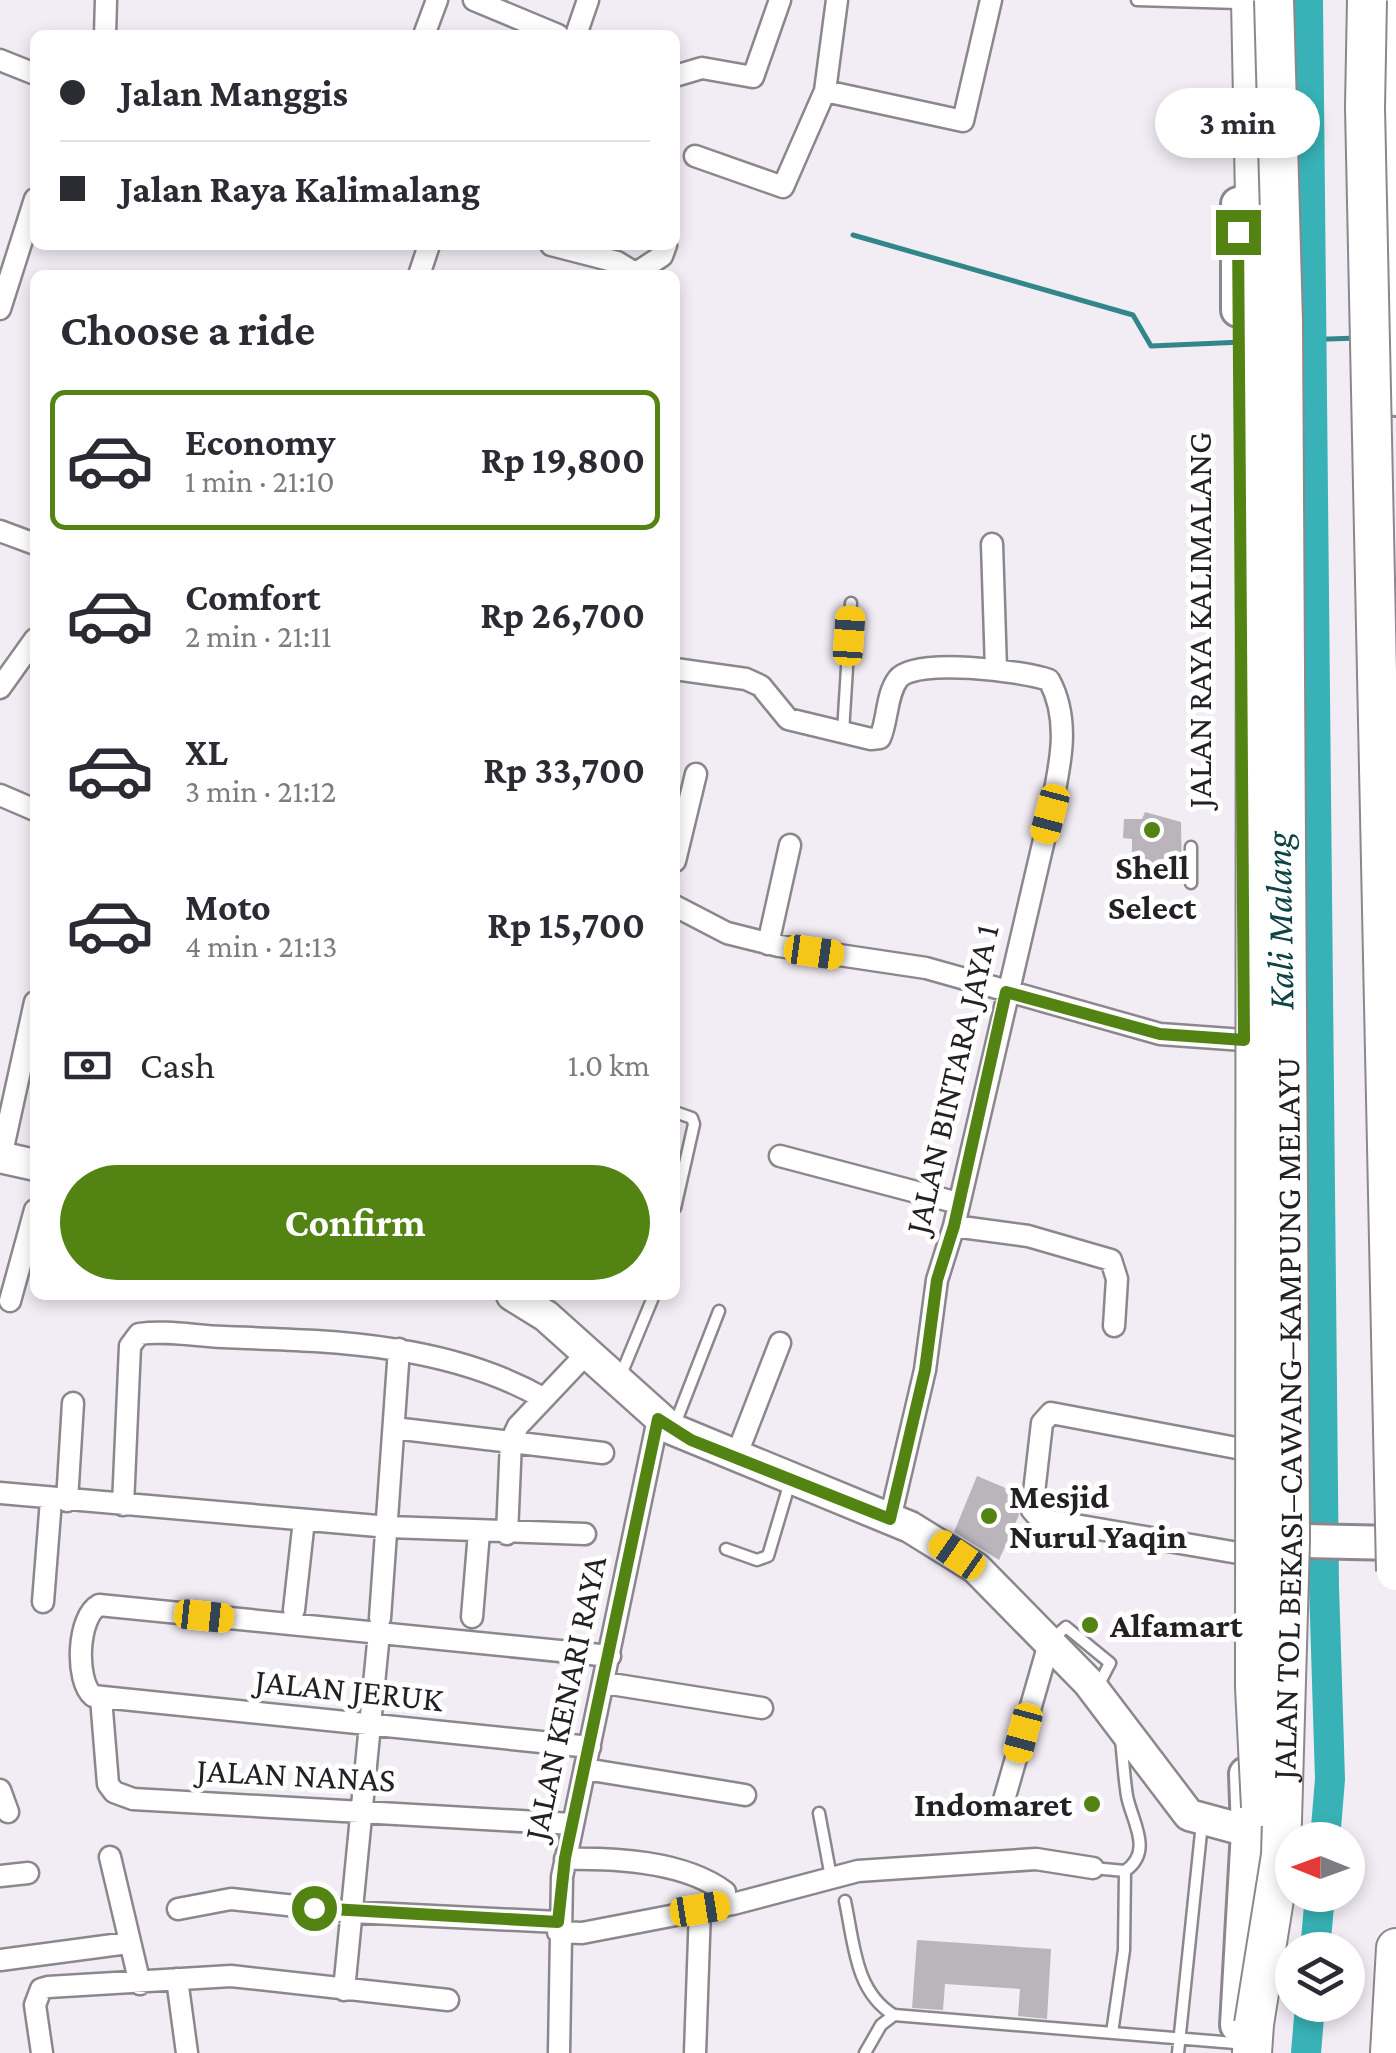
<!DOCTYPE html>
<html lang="en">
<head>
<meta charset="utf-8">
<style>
	:root { --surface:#fff; --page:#f2f2f3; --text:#2b2b33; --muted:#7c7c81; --line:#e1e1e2; --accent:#538312 }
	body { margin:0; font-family:"Crimson Pro",serif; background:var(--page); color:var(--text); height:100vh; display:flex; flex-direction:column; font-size:38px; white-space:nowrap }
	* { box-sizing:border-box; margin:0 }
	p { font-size:32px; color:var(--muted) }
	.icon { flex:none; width:55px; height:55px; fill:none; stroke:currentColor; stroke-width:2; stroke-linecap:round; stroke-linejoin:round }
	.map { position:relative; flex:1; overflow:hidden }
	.panel { position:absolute; left:30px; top:270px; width:650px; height:1030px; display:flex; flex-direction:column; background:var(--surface); border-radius:15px; box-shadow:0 5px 15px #0003 }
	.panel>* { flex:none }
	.guide { position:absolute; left:30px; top:30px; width:650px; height:220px; border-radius:15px; box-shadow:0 5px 15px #0003; display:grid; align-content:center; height:220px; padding:0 30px; background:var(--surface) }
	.needle { width:65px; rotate:271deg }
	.fabs { position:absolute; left:1275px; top:1822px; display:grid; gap:20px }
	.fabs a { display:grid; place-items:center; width:90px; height:90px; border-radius:50%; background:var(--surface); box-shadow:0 5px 15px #0003; font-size:50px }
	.end { position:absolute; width:45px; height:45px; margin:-22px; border:12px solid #538312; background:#fff; box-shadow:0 0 0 5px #fff }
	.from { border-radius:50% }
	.bubble { position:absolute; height:70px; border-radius:35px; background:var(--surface); box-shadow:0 5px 15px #0003; font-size:32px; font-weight:700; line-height:70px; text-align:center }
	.car { position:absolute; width:30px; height:60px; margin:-30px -15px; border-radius:12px; box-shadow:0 0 8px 2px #0007; background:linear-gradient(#f5c518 24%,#345 0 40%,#f5c518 0 76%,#345 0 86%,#f5c518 0) }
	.guide b { display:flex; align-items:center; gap:35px; height:95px; font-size:38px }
	.guide b+b { border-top:2px solid var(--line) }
	.guide i { width:25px; height:25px; background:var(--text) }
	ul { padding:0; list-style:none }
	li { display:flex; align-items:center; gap:30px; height:140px; margin:0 20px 15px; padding:0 10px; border:5px solid transparent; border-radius:15px }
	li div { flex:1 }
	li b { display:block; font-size:38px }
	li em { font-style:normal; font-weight:700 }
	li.current { border-color:var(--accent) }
	li>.icon { width:90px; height:90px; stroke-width:1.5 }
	h2 { padding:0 30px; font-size:45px; line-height:120px }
	.pay { display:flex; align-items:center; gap:25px; height:110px; padding:0 30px; font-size:38px }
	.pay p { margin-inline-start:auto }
	.action { display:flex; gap:20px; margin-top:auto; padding:20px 30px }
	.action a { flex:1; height:115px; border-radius:60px; background:var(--accent); color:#fff; font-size:40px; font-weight:700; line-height:115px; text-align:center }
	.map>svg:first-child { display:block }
</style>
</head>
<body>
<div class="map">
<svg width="1396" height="2053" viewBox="0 0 1396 2053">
	<rect width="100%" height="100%" fill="#f2edf4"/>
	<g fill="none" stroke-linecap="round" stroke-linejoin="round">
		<path stroke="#32868a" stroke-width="5" d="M853 235 1133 315 1151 346 1243 342
			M1299 340 1358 338"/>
		<path stroke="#38b2b6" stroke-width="30" d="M1308 0 1324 1586 1330 1779 1325 1840
			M1315 1950 1320 1895
			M1306 2053 1310 2005"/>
	</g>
	<path fill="#bab4bb" d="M1145 812 1181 822 1182 875H1132V839L1123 838 1124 819H1142Z
		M977 1476 1020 1494 1019 1515 999 1560 954 1532Z
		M917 1940 1051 1949 1047 2019 1018 2016 1020 1989 945 1984 943 2010 912 2008Z"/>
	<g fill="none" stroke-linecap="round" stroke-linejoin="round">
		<g stroke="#8c878d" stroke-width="15">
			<path id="lane" d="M1137 0 1238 3
				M843 732 851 603
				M1191 883V847
				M675 1112 692 1118 694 1124 675 1208
				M620 1377 654 1295
				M675 1424 719 1311
				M726 1549 757 1560 768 1556 790 1482
				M1051 1640 1066 1627 1110 1663 1096 1690
				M819 1813 831 1877
				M1093 1868 1125 1871C1154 1851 1132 1822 1127 1796 1124 1777 1123 1758 1121 1739
				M845 1901C854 1943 855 1992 894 2015L1235 2043
				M1112 2033 1124 1950 1125 1871
				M865 2053 881 2025 894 2015
				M1178 2053 1202 1823"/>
		</g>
		<g stroke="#8c878d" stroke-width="25">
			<path id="street" d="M474 0 558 35
				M105 35 106 0
				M424 35 437 0
				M576 35 588 0
				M0 60 35 74
				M675 76 702 68 753 77 780 0
				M825 91 837 0
				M695 156 783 187 825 91 963 121 991 0
				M551 245 617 262 635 273
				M419 275 429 245
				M633 275 662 256 666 245
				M0 309 35 199
				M0 531 35 544
				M992 544 996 670
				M675 669 746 679 761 686 788 719 871 739 880 738C888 720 886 695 898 679 914 657 1024 671 1049 680 1072 722 1059 770 1050 814L954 1226 937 1280 925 1370 890 1519
				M0 688 35 639
				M0 795 35 810
				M675 861 696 774
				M675 906 727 933 779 946 926 968 1160 1034 1243 1040
				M768 944 790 845
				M780 1156 958 1203
				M1 1157 35 1002
				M954 1226 1028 1236 1111 1260 1117 1279 1114 1326
				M10 1301 35 1210
				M394 1428 603 1453
				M735 1459 780 1343
				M0 1493 389 1527 585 1534
				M67 1501 73 1403
				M123 1505 130 1346 139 1334C166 1330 195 1336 223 1337 332 1341 446 1343 543 1398
				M507 1534 511 1441 518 1426 587 1353
				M1244 1554 1040 1519 1032 1510 1042 1423 1051 1413 1247 1450
				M43 1602 51 1500
				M294 1610 304 1520
				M472 1617 479 1532
				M380 1618 399 1349
				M605 1683 762 1708
				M101 1698 108 1784 114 1792 133 1799 572 1824
				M590 1747 93 1696C75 1681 77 1617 99 1605L610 1656
				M585 1769 745 1795
				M0 1790 8 1812
				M1004 1800 1050 1640
				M110 1857 140 1984
				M565 1859C615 1858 684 1861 725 1892
				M0 1876 28 1873
				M178 1909 231 1899 352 1912 558 1922
				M558 1932 582 1933 733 1904 858 1871 1036 1859 1093 1868
				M0 1960 128 1943
				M177 1979 187 2053
				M344 1990 379 1633
				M42 2053 35 2005 41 1989 48 1987 231 1976 448 2000
				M559 2053 562 1877 658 1419
				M695 2053 700 1909"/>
		</g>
		<g stroke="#8c878d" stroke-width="35">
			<path id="secondary" d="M0 1157 35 1165
				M512 1295 546 1316 672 1429 910 1527 976 1568 1088 1682 1189 1815 1248 1831"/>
		</g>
		<g stroke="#8c878d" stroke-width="38">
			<path id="primary" d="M1388 0 1396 399
				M1238 204V310
				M1264 1540 1396 1543
				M1237 2025 1248 1831 1246 1774"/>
		</g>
		<g stroke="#8c878d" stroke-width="42">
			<path id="highway" d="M1251 0 1256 245
				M1252 2053 1254 2024
				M1390 2053 1396 1948"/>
		</g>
		<use href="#lane" stroke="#fff" stroke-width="10"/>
		<use href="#street" stroke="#fff" stroke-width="20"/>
		<use href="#secondary" stroke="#fff" stroke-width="30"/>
		<use href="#primary" stroke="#fff" stroke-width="32"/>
		<use href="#highway" stroke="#fff" stroke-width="38"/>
		<g stroke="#8c878d" stroke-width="42" stroke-linecap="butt">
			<g id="highway-bridge">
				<path d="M1367 0 1365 107 1396 1571"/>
				<path d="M1256 272 1255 1687 1261 1807"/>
				<path id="s1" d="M1254 2024 1281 1855 1290 1541 1283 322 1274 0"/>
			</g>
		</g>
		<use href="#highway-bridge" stroke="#fff" stroke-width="38"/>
	</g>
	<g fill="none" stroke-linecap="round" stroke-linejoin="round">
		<path stroke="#538312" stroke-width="12" d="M314 1908 558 1922 565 1858 658 1419 691 1440 890 1519 925 1370 937 1280 954 1226 1006 992 1160 1034 1244 1040 1238 232"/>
	</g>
	<g fill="#538312" stroke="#fff" stroke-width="4">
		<circle cx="1152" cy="830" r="10"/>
		<circle cx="989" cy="1516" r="10"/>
		<circle cx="1090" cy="1625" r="10"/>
		<circle cx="1092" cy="1804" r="10"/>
	</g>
	<g text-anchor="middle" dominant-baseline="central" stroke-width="10" stroke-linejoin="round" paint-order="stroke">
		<g font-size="35" fill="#232123" stroke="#fff">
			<text transform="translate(1199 620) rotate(-90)">JALAN RAYA KALIMALANG</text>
			<text transform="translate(952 1079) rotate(-77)">JALAN BINTARA JAYA 1</text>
			<text stroke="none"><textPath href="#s1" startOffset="608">JALAN TOL BEKASI–CAWANG–KAMPUNG MELAYU</textPath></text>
			<text transform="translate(349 1690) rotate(6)">JALAN JERUK</text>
			<text transform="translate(565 1698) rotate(-78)">JALAN KENARI RAYA</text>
			<text transform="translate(296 1775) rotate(3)">JALAN NANAS</text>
		</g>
		<g font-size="35" font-weight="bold" fill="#232123" stroke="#fff" text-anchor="start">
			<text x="1152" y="867" text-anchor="middle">Shell<tspan x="1152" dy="40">Select</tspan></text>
			<text x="1009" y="1496">Mesjid<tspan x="1009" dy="40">Nurul Yaqin</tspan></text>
			<text x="1110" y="1625">Alfamart</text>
			<text x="1072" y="1804" text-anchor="end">Indomaret</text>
		</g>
		<g font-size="38" font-style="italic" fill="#0e4445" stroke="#fff">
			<text transform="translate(1279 921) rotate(-91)">Kali Malang</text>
		</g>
	</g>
</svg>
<div class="fabs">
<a><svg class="needle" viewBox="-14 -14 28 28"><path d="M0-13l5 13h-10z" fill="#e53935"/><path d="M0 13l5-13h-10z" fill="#7c7c81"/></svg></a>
<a><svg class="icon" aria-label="layers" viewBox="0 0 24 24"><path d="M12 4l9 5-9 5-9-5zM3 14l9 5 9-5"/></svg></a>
</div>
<i class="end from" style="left:314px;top:1908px"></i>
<i class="end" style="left:1238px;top:232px"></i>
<div class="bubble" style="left:1155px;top:88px;width:165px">3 min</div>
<i class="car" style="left:849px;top:636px;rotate:4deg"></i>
<i class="car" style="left:1050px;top:814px;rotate:195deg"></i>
<i class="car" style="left:814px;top:952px;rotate:98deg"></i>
<i class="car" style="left:957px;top:1555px;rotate:305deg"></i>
<i class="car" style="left:204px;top:1616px;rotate:96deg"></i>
<i class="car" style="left:1023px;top:1733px;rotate:195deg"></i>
<i class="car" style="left:700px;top:1909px;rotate:81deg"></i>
<div class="guide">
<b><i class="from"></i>Jalan Manggis</b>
<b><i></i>Jalan Raya Kalimalang</b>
</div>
<section class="panel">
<h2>Choose a ride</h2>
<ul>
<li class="current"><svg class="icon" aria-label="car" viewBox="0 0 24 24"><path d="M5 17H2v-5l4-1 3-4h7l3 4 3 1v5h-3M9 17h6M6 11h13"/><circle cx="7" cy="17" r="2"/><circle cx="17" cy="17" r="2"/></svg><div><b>Economy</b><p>1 min · 21:10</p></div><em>Rp 19,800</em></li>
<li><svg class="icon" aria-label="car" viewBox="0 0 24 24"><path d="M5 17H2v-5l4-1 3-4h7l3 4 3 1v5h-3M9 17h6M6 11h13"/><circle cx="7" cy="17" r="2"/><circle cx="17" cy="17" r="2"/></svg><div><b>Comfort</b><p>2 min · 21:11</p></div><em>Rp 26,700</em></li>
<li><svg class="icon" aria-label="car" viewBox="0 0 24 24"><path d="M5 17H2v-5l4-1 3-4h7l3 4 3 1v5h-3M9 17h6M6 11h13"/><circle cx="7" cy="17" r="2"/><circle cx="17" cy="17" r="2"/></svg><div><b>XL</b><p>3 min · 21:12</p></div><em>Rp 33,700</em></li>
<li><svg class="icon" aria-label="car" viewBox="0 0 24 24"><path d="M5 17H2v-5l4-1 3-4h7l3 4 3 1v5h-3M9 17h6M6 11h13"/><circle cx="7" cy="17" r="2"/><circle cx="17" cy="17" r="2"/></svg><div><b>Moto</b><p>4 min · 21:13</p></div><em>Rp 15,700</em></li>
</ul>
<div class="pay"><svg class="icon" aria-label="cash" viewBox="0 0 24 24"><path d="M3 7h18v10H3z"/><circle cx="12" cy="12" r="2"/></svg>Cash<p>1.0 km</p></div>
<div class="action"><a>Confirm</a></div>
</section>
</div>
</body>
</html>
